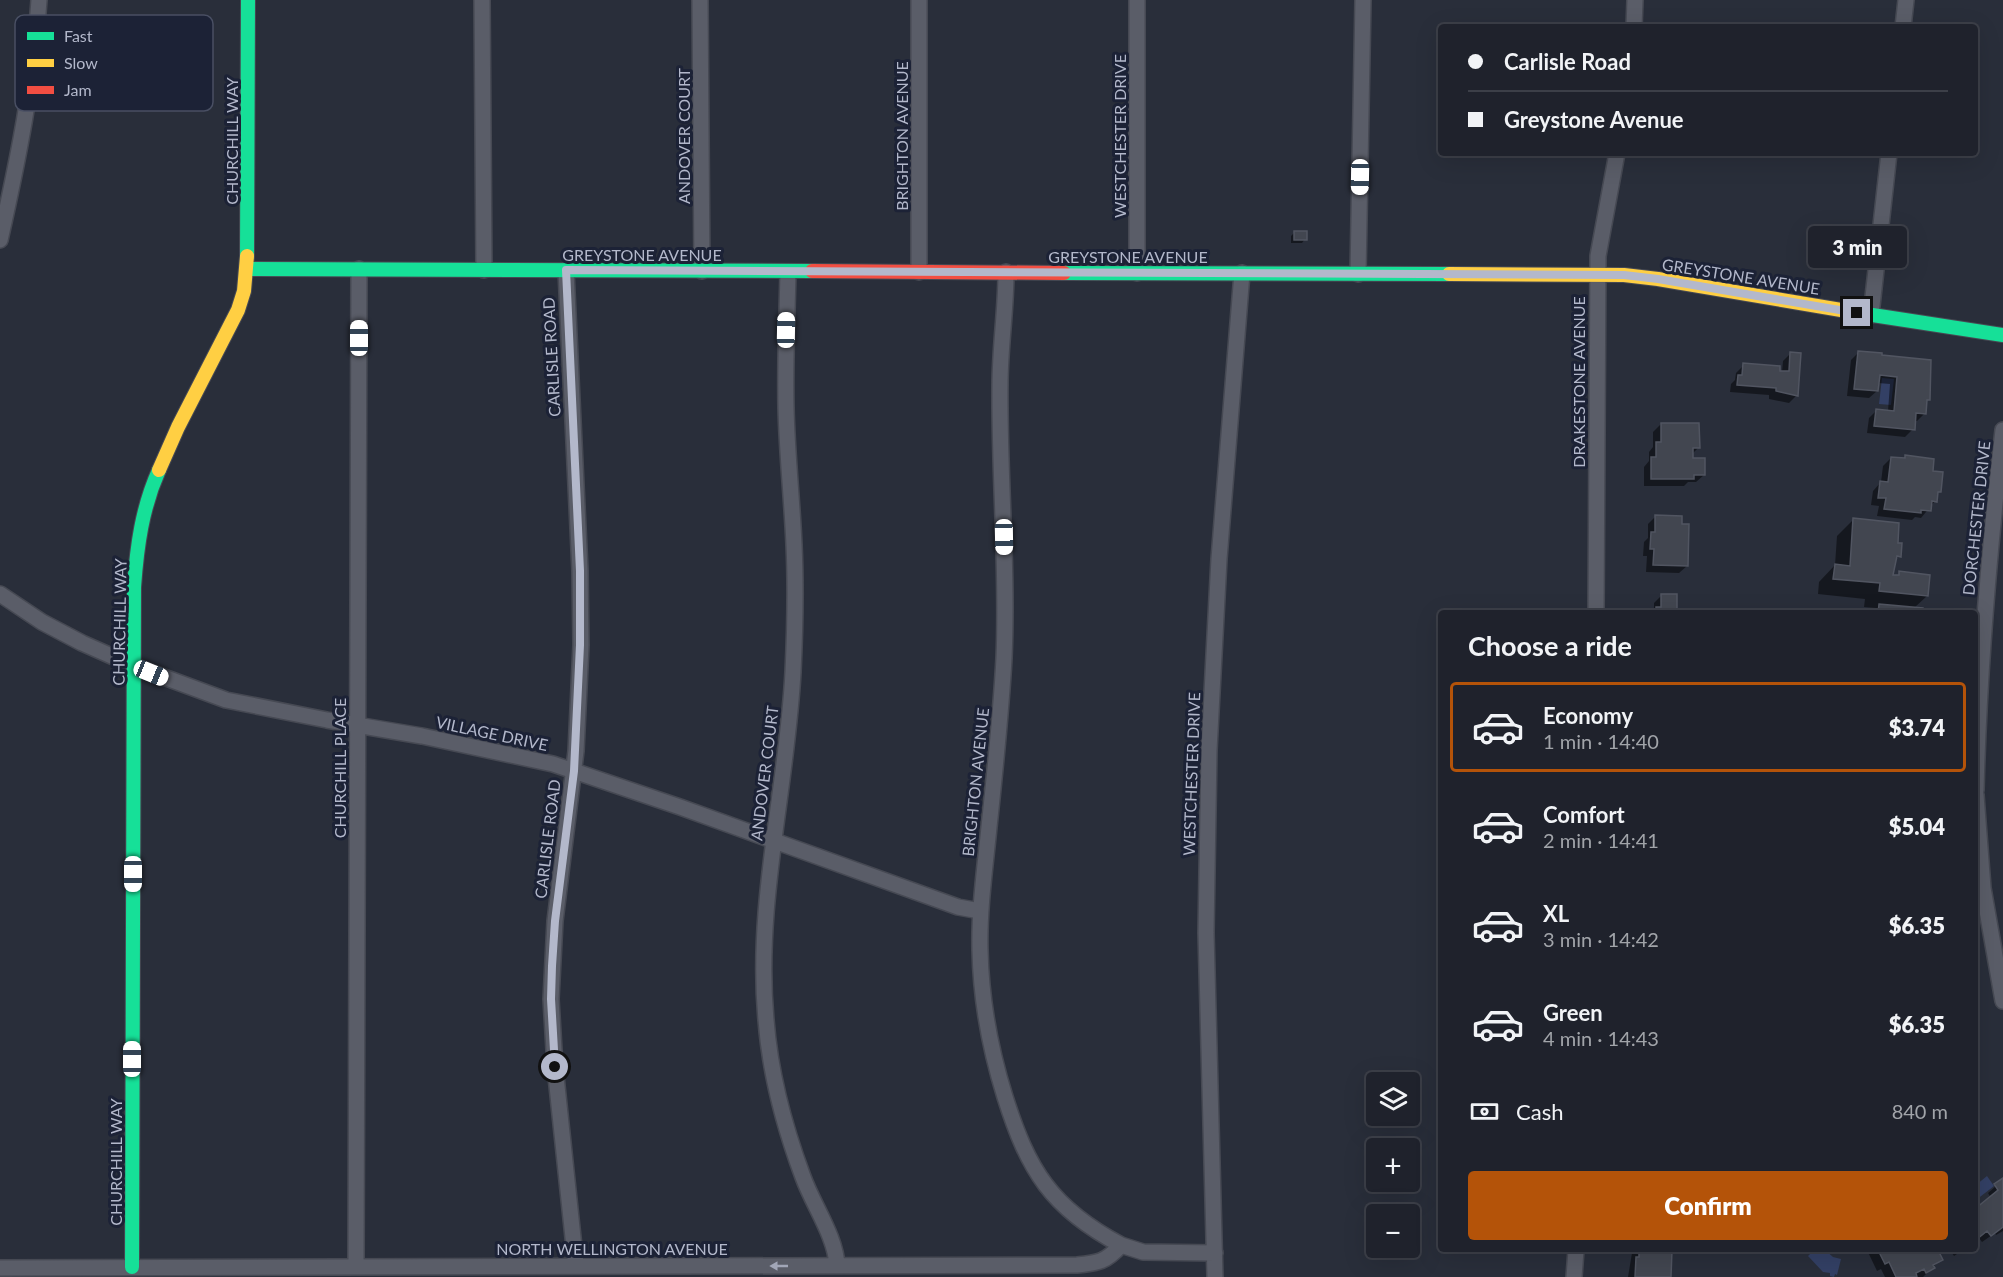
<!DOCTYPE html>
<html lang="en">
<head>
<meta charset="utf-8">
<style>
	:root { --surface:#1f222c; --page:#2c2f38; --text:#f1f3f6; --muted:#a1a4a9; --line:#3c3f48; --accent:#b45309 }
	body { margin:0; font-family:Lato,sans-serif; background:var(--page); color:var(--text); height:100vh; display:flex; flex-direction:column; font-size:22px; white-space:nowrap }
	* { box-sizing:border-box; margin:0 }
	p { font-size:20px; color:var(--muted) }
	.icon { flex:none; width:33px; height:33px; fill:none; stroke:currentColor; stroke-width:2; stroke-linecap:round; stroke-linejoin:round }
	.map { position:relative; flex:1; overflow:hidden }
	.side { position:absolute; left:1438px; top:610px; width:540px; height:642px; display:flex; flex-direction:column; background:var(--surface); border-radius:6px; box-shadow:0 6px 24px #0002,0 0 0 2px var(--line) }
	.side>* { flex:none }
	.banner { position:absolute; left:1438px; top:24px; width:540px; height:132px; border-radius:6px; box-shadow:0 6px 24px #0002,0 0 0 2px var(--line); display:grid; align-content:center; height:132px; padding:0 30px; background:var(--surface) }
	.fabs { position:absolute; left:1366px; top:1072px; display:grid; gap:12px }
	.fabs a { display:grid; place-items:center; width:54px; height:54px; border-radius:6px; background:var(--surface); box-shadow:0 6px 24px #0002,0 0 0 2px var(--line); font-size:30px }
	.end { position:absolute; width:27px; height:27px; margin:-14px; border:8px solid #b3b8cb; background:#111; box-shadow:0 0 0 3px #111 }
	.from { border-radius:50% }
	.bubble { position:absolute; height:42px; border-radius:6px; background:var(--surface); box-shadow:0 6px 24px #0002,0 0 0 2px var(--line); font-size:20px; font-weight:800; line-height:42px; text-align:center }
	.car { position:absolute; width:18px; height:36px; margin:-18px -9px; border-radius:8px; box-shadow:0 0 4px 2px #0007; background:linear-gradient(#fff 24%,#345 0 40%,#fff 0 76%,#345 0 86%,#fff 0) }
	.banner b { display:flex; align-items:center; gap:21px; height:57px; font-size:22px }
	.banner b+b { border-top:2px solid var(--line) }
	.banner i { width:15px; height:15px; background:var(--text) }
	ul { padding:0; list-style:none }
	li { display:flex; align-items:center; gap:18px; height:90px; margin:0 12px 9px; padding:0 18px; border:3px solid transparent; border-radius:6px }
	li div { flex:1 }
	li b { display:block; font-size:22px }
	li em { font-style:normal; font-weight:800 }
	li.selected { border-color:var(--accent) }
	li>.icon { width:54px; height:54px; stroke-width:1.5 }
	h2 { padding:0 30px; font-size:27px; line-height:72px }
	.pay { display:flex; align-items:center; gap:15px; height:66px; padding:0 30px; font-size:22px }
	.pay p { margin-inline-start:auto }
	.cta { display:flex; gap:12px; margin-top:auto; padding:12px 30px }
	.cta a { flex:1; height:69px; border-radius:6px; background:var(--accent); color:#fff; font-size:24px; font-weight:800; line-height:69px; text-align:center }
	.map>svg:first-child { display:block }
</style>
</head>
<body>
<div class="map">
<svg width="2003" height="1277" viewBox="0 0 2003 1277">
	<rect width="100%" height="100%" fill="#292e3a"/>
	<path fill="#334065" d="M1882 378 1894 379 1891 405 1879 404Z
		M1987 1176 1994 1186 1976 1200V1185Z
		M1814 1250H1825L1833 1257 1841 1259 1837 1275 1835 1274 1834 1277 1830 1276V1273L1823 1272 1808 1256Z"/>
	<path fill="#0007" d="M1295 232 1305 239 1302 243H1291V236Z
		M1859 352 1930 362 1924 414 1917 421H1914L1913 429 1905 437 1867 433 1869 418 1877 410 1888 411 1890 384 1878 383 1877 391 1869 398 1847 396 1851 360Z
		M1791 353 1797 395 1789 403 1769 399V395L1730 392 1731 384 1735 380 1736 373 1744 365 1782 372 1783 361Z
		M1661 424 1698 448 1692 454V460L1704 475 1696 482H1688L1684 486H1644V467L1649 461V452L1653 447V432Z
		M1906 457 1931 472 1939 492 1936 495 1935 501 1921 518 1915 517 1912 520 1877 516 1879 506 1871 505 1873 491 1881 482 1883 466 1891 458 1903 460Z
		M1656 516 1687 566 1679 573 1646 572 1647 556H1643L1644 542 1648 538V524Z
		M1853 520 1896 544 1899 556 1894 561 1891 576 1896 577 1900 573 1927 596 1914 608 1921 614H1872L1876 608 1864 607 1865 599 1818 594 1819 582 1835 565 1837 536Z
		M1662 595 1676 614H1651L1654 610V603Z
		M2003 1180V1231L1996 1235 1995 1233 1982 1242 1979 1238 1976 1240V1210L1991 1198 1988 1193Z
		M1636 1250H1670L1669 1277H1628L1632 1253Z
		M1867 1250H1938L1937 1251 1941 1259 1923 1277H1885L1881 1269 1877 1271Z
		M1950 1250H1963L1954 1256Z"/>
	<path fill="#424650" stroke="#515561" stroke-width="1.5" d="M1294 231H1307V240H1294Z
		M1858 351 1882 353V355L1931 360 1930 400H1927L1926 414 1916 413 1915 430 1874 426 1876 409 1894 411 1897 377 1880 375 1878 391 1854 389Z
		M1790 352 1801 353 1798 396 1776 391V388L1737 385 1738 375H1742L1743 363 1780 366V371H1789Z
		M1661 423H1699L1700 448H1693V458H1705V475H1694V479H1651V457H1656V442H1661Z
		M1905 455 1934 459 1933 471 1943 472 1941 492H1938L1937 502 1932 501 1931 511 1921 510V513L1884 509 1886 498H1878L1880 481 1888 482 1891 457 1905 458Z
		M1655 515 1682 516V524H1689L1688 566 1653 565 1654 549H1650L1651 532H1655Z
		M1853 518 1899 523 1898 543H1902L1901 557 1897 556 1893 575H1899V571L1930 575 1928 596 1879 591 1880 583 1833 579 1835 564 1850 566Z
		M1661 594H1677V614H1656V607H1661Z
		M1879 604 1923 608V614H1878Z
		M2003 1178V1227L1991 1236 1987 1231 1976 1240V1208L1998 1190 1994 1184Z
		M1639 1250H1672L1671 1277H1635L1636 1257H1639Z
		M1878 1250H1940H1938L1943 1260 1933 1265 1935 1268 1926 1273 1924 1269 1916 1273 1917 1277H1896L1889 1262 1885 1264Z"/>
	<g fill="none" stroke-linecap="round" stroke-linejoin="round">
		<g stroke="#464953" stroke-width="18">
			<path id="street" d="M482 0 484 270
				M700 0 702 271
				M919 0V272
				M1137 0V273
				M1634 27 1635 0
				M1903 27 1906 0
				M0 240C18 160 34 81 39 0
				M566 271 580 571 581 645 576 751 555 921 551 999 555 1067 576 1266
				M788 272C787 317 785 363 786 408 787 454 792 499 794 545 796 587 795 630 793 672 787 788 755 903 766 1020 770 1073 784 1126 803 1177 813 1205 836 1237 837 1266
				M1006 272C1006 310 1000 347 1000 385 999 476 1008 567 1004 658 1001 714 995 771 989 827 985 868 979 909 980 950 981 1000 990 1049 1005 1097 1028 1170 1051 1208 1121 1245
				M1358 274 1363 0
				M1871 315 1889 153
				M0 594 42 622 82 643 134 666 226 700 327 720 422 736 553 764 680 807 958 907 980 911
				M1596 614 1598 256 1617 153
				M1976 790C1979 670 1989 550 2003 430
				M1976 795 1983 888 2003 1001
				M356 1267 359 269
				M0 1268 1077 1265C1098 1263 1106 1262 1121 1245L1143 1252 1215 1253
				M1215 1277 1206 933 1209 750 1219 559 1242 273
				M1574 1277 1576 1250"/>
		</g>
		<g stroke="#464953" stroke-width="16">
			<path id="fast" d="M247 256 248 0
				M247 269 812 271
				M1064 273 1449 274
				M1853 312 2003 335
				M132 1267 134 587C137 546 142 508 159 470"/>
		</g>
		<g stroke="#464953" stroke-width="16">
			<path id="slow" d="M1449 274 1624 275 1658 279 1853 312
				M159 470 178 427 238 310 244 291 247 256"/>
		</g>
		<g stroke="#464953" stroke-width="16">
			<path id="jam" d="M812 271 1064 273"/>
		</g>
		<use href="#street" stroke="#5a5d68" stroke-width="15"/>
		<use href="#fast" stroke="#16e098" stroke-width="14"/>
		<use href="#slow" stroke="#ffcf43" stroke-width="14"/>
		<use href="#jam" stroke="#f24e42" stroke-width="14"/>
	</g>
	<defs><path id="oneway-solid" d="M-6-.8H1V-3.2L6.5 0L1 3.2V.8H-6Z" transform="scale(1.5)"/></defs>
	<use fill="#a1a6b7" href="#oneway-solid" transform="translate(779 1266) rotate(180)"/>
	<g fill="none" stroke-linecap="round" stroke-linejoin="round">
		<path stroke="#b3b8cb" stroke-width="8" d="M555 1067 551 999 552 966 555 921 574 771 580 645V571L566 270 1624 275 1658 279 1857 313"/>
	</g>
	<g text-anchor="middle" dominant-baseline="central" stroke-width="6" stroke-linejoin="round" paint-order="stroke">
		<g font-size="16" fill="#b3b8cb" stroke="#1c2236">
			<text transform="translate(683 136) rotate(-90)">ANDOVER COURT</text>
			<text transform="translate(901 136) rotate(-90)">BRIGHTON AVENUE</text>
			<text transform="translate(1119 136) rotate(-90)">WESTCHESTER DRIVE</text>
			<text transform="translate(231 141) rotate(-90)">CHURCHILL WAY</text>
			<text x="642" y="254">GREYSTONE AVENUE</text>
			<text x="1128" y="256">GREYSTONE AVENUE</text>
			<text transform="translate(1741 276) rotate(9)">GREYSTONE AVENUE</text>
			<text transform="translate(551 357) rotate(-93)">CARLISLE ROAD</text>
			<text transform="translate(1578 382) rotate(-90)">DRAKESTONE AVENUE</text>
			<text transform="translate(1976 518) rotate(-84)">DORCHESTER DRIVE</text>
			<text transform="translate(119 622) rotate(-89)">CHURCHILL WAY</text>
			<text transform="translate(492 733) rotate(12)">VILLAGE DRIVE</text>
			<text transform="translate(339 768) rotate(-90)">CHURCHILL PLACE</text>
			<text transform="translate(764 773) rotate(-83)">ANDOVER COURT</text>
			<text transform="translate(1191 774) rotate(-88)">WESTCHESTER DRIVE</text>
			<text transform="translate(975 782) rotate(-84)">BRIGHTON AVENUE</text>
			<text transform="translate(547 839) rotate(-83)">CARLISLE ROAD</text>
			<text transform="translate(115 1162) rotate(-90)">CHURCHILL WAY</text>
			<text x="612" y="1248">NORTH WELLINGTON AVENUE</text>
		</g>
	</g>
	<rect x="15" y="15" width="198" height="96" rx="9" fill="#1c2236" stroke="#494f63" stroke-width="1.5"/>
	<rect x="27" y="32" width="27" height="8" fill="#16e098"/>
	<rect x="27" y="59" width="27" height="8" fill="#ffcf43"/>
	<rect x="27" y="86" width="27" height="8" fill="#f24e42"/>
	<g font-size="16" fill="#b3b8cb">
		<text x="64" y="42">Fast</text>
		<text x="64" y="69">Slow</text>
		<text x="64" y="96">Jam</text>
	</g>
</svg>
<div class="fabs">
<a><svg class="icon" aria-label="layers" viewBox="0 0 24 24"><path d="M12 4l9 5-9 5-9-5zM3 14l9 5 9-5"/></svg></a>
<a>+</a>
<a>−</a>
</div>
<i class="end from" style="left:555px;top:1067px"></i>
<i class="end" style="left:1857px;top:313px"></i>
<div class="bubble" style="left:1808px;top:226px;width:99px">3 min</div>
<i class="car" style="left:1360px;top:177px;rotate:181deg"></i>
<i class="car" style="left:786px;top:330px;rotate:1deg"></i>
<i class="car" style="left:359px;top:338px;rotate:0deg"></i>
<i class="car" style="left:1004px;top:537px;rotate:179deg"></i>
<i class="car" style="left:151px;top:673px;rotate:112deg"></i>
<i class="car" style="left:133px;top:874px;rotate:180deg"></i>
<i class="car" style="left:132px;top:1059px;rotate:0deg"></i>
<div class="banner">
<b><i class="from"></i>Carlisle Road</b>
<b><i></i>Greystone Avenue</b>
</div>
<section class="side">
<h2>Choose a ride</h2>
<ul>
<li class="selected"><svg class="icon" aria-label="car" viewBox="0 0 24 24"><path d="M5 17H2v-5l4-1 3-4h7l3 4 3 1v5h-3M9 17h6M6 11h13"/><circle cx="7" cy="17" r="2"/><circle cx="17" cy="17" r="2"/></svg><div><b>Economy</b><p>1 min · 14:40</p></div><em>$3.74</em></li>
<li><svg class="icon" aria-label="car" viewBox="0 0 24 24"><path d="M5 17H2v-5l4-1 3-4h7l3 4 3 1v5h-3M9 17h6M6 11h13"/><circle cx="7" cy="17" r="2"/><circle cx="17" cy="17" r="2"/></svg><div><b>Comfort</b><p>2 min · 14:41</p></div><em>$5.04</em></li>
<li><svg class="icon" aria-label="car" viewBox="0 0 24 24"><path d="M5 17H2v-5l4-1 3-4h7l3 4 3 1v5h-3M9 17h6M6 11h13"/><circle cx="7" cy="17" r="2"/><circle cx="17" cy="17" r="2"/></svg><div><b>XL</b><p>3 min · 14:42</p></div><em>$6.35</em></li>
<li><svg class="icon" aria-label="car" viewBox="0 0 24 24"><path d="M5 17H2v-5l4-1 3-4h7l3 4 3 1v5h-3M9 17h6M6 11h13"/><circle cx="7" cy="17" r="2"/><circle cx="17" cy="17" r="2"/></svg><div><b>Green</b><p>4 min · 14:43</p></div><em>$6.35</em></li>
</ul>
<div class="pay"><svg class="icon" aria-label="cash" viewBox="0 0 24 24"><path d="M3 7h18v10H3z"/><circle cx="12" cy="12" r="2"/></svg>Cash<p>840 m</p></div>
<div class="cta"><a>Confirm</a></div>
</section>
</div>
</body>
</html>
